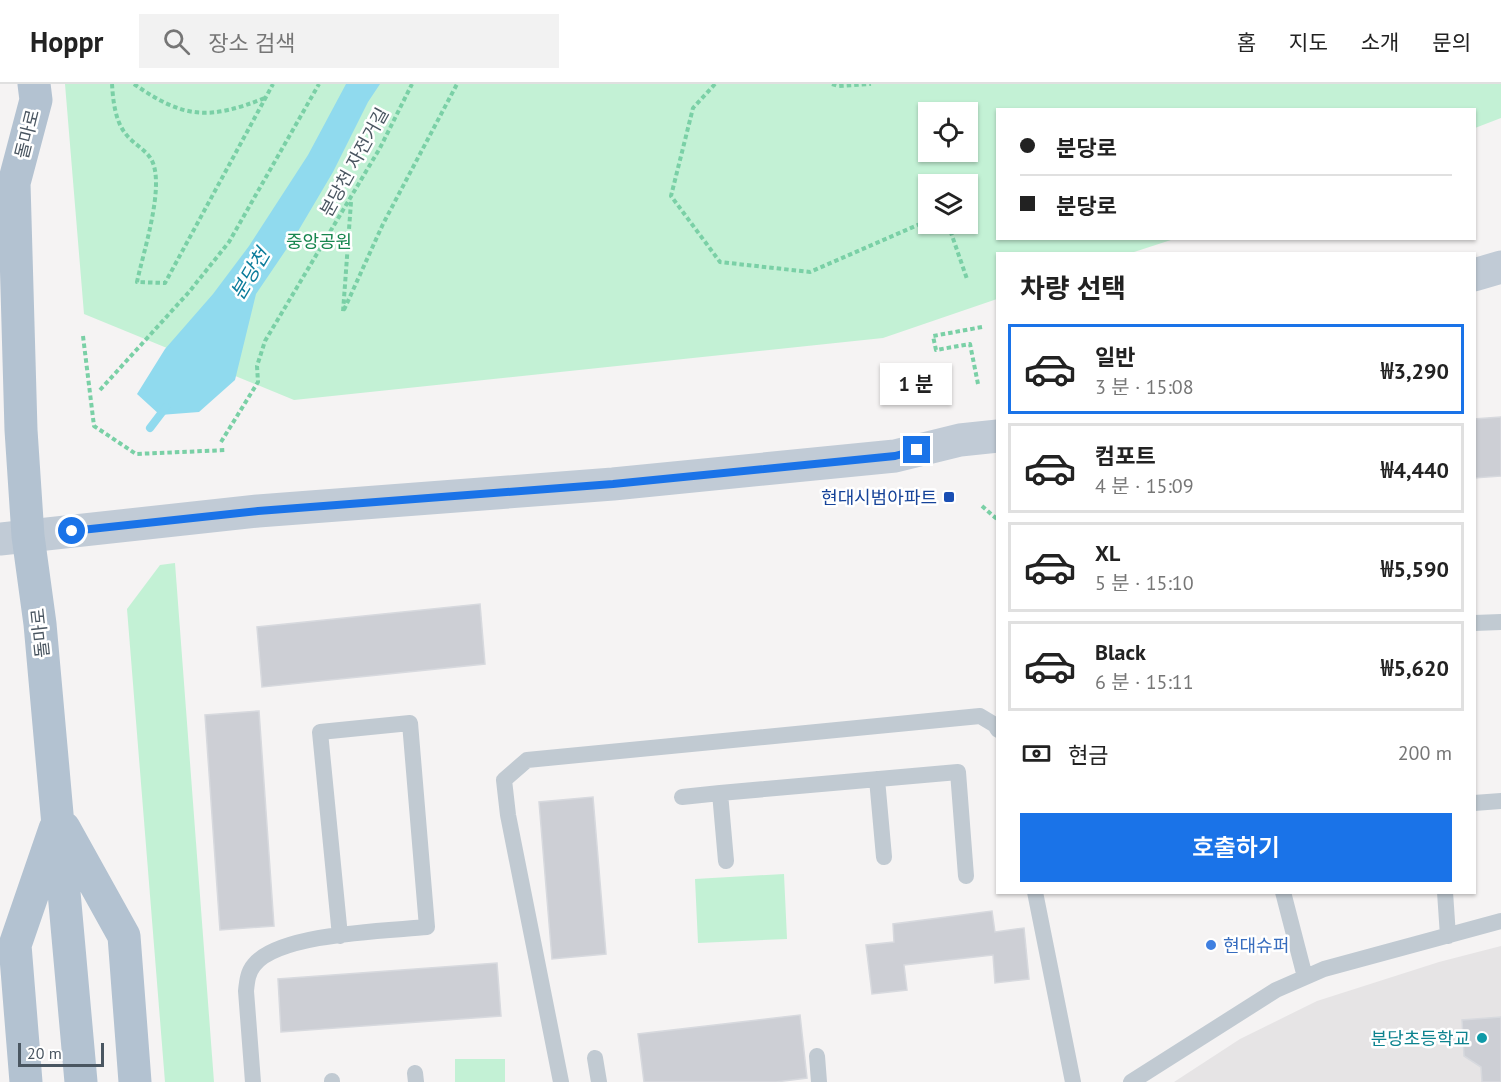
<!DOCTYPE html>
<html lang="ko">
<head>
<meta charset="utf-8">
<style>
	:root { --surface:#fff; --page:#f2f2f2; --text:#222; --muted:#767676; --line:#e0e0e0; --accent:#1a73e8 }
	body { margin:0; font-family:"PT Sans","Noto Sans KR",sans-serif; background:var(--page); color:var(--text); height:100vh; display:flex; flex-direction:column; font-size:22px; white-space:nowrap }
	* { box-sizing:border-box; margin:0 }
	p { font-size:20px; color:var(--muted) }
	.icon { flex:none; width:33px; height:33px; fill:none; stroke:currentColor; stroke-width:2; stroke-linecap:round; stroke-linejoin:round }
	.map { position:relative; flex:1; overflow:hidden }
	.sheet { position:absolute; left:996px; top:168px; width:480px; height:642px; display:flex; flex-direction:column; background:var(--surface); border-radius:0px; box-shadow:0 2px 4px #0004 }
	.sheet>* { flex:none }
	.banner { position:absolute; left:996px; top:24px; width:480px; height:132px; border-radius:0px; box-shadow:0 2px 4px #0004; display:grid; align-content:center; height:132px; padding:0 24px; background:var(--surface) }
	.tools { position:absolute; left:918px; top:18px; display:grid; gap:12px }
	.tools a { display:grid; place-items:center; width:60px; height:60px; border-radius:0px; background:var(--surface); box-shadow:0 2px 4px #0004; font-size:30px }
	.scale { position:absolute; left:18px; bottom:15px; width:86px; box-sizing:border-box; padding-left:6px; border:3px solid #4a5661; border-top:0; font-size:16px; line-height:21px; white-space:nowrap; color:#4a5661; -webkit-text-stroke:4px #fff; paint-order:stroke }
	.end { position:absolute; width:27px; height:27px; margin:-14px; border:8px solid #1a73e8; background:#fff; box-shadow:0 0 0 3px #fff }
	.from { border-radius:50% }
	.bubble { position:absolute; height:42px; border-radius:0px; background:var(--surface); box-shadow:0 2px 4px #0004; font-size:20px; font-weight:600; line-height:42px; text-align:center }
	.banner b { display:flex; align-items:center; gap:21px; height:57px; font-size:22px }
	.banner b+b { border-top:2px solid var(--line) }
	.banner i { width:15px; height:15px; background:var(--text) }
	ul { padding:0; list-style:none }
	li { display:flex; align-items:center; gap:18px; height:90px; margin:0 12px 9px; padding:0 12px; border:3px solid var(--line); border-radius:0px }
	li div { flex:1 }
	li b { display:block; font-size:22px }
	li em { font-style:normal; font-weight:600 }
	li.selected { border-color:var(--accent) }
	li>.icon { width:54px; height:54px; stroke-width:1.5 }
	h2 { padding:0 24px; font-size:27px; line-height:72px }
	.pay { display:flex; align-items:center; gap:15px; height:66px; padding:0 24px; font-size:22px }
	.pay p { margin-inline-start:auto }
	.primary-button { display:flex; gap:12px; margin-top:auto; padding:12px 24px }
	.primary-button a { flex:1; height:69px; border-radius:0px; background:var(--accent); color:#fff; font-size:24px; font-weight:600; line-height:69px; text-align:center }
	header { display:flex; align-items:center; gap:36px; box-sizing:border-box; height:84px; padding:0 30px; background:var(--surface); border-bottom:2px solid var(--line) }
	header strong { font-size:28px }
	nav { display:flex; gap:33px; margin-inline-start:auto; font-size:21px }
	.search { width:420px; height:54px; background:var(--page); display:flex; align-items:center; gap:15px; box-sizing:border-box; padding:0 21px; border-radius:0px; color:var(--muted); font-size:22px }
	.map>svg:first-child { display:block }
</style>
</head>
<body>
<header>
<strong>Hoppr</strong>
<div class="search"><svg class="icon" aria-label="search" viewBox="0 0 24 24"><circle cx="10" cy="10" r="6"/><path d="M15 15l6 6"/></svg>장소 검색</div>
<nav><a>홈</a><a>지도</a><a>소개</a><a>문의</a></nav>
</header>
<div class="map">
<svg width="1501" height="998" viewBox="0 0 1501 998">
	<rect width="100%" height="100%" fill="#f5f3f3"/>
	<path fill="#e6e4e5" d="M1501 862V998H1174L1240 955 1317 917 1439 878Z"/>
	<path fill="#c3f1d5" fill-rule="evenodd" d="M65 0H1501V34L1475 44 1474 26H998V154L1174 155 1131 169 998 170 997 215 883 254 294 316 84 230ZM928 28H968V68H928ZM928 100H968V140H928Z
		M175 479 214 998H165L127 525 160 481Z
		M784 790 787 855 698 859 695 795Z
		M455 975H505V998H455Z"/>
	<path fill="#90daee" d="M346 0H380L368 18 333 88 294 154 256 210 235 296 199 328 160 331 137 310 165 265 213 210 249 162 308 71Z"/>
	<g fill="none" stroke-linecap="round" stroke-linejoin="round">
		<path stroke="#90daee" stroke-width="8" d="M150 344 166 323"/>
	</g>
	<path fill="#cdcfd5" stroke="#d7d9de" stroke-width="1.5" d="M1501 333V392L1474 394V335Z
		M480 520 485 580 262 603 257 543Z
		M259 627 274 842 220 846 205 631Z
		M593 713 606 870 552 875 539 718Z
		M992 827 995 848 1024 844 1029 895 995 899 993 871 904 881 907 906 872 910 866 861 894 858 893 840Z
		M497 879 501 932 281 948 278 895Z
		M800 931 807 994 776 998H644L638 950Z
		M1501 933V998H1482L1481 983 1464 972 1462 936Z"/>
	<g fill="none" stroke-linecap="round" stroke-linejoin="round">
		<path stroke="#7ad0a6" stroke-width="4" stroke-dasharray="4.5 3" stroke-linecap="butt" d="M112 0C113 16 115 36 125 49 132 59 145 65 151 75 166 100 143 169 137 198L165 199 273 0
			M134 0C184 35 209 36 265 14
			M715 0 693 24 671 112 720 178 810 188 920 140 928 139
			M832 0 839 2 871 0
			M351 118 343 228 383 140 457 0
			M948 140 967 195
			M83 252 94 342 136 370 227 366
			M978 300 970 260 936 266 933 252 982 243
			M100 306 189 208 229 158 319 0
			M221 358 258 298 257 282 265 257 380 64 412 0
			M982 422 998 436"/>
		<path stroke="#c1cad2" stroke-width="16" d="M1474 539 1501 538
			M877 695 884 773
			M682 713 720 709
			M1474 719 1501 717
			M726 777 720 709 958 688 966 792
			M1035 808 1073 998
			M1283 808 1305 893
			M1445 808 1448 852
			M817 972 819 998
			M595 974 599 998
			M415 989 416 998
			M332 997V998
			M253 998 246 907C247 897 248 888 254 881 279 849 387 847 427 843L410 639 320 648 340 852
			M561 998 508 731 504 696 527 676 980 632 995 641 998 646
			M1131 998 1276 906 1324 885 1501 837"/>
		<path stroke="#c1cbd6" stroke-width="33" d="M1474 191 1501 183
			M0 455 258 427 613 400 895 372 960 356 998 352"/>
		<path stroke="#b3c2d1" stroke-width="33" d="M34 0 36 16 14 99 21 346 28 452 40 540 81 998
			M64 744 124 852 135 998
			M26 998 15 861 55 745"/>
	</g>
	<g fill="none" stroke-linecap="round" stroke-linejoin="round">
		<path stroke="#1a73e8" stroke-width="8" d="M72 447 258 427 613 400 895 372 917 366"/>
	</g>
	<rect fill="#1a4fb4" stroke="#fff" stroke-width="2" x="943" y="407" width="12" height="12" rx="3"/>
	<circle fill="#3f7fe0" stroke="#fff" stroke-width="2" cx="1211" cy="861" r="6"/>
	<circle fill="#0f9aa8" stroke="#fff" stroke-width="2" cx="1482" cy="954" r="6"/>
	<g text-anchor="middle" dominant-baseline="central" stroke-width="5" stroke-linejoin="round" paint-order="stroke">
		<g font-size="18" fill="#4a5661" stroke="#fff">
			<text transform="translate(27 50) rotate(-76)">돌마로</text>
			<text transform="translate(354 78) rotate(-61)">분당천 자전거길</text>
			<text transform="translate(40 549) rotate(-96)">돌마로</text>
		</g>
		<g font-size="18" fill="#17864f" stroke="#fff">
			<text x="319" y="157">중앙공원</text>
		</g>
		<g font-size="18" fill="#164399" stroke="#fff" text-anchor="end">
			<text x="937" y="413">현대시범아파트</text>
		</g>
		<g font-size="18" fill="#366cbe" stroke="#fff" text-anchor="start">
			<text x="1223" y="861">현대슈퍼</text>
		</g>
		<g font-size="18" fill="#0d838f" stroke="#fff" text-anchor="end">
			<text x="1470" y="954">분당초등학교</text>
		</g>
		<g font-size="20" font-style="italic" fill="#0c7c9b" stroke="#fff">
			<text transform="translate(250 190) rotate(-59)">분당천</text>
		</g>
	</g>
</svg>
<div class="tools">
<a><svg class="icon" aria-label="locate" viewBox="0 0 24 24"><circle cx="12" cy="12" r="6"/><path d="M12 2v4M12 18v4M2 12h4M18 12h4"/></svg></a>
<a><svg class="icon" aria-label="layers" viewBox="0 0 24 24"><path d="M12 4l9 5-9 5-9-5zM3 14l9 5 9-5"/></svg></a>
</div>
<div class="scale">20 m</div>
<i class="end from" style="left:72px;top:447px"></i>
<i class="end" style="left:917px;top:366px"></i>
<div class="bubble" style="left:880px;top:279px;width:72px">1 분</div>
<div class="banner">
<b><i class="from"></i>분당로</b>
<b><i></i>분당로</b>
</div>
<section class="sheet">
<h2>차량 선택</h2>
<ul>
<li class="selected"><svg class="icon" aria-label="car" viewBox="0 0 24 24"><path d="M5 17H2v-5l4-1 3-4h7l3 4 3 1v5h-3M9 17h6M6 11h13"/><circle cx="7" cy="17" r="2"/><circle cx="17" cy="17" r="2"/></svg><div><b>일반</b><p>3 분 · 15:08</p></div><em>₩3,290</em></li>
<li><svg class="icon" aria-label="car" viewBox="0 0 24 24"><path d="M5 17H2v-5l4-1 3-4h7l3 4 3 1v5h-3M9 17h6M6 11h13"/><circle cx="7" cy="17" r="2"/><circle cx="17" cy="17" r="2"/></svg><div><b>컴포트</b><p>4 분 · 15:09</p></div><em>₩4,440</em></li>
<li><svg class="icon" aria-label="car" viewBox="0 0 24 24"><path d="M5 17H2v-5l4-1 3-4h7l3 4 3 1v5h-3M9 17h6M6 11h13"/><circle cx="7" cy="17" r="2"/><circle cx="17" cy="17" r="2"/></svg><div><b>XL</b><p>5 분 · 15:10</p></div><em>₩5,590</em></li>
<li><svg class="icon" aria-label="car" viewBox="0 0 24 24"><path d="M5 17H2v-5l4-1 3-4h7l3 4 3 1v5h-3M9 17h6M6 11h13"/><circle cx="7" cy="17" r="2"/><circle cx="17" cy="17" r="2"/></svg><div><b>Black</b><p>6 분 · 15:11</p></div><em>₩5,620</em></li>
</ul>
<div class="pay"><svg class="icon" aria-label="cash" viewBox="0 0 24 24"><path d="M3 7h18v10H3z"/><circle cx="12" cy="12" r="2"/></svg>현금<p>200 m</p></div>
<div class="primary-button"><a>호출하기</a></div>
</section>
</div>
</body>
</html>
